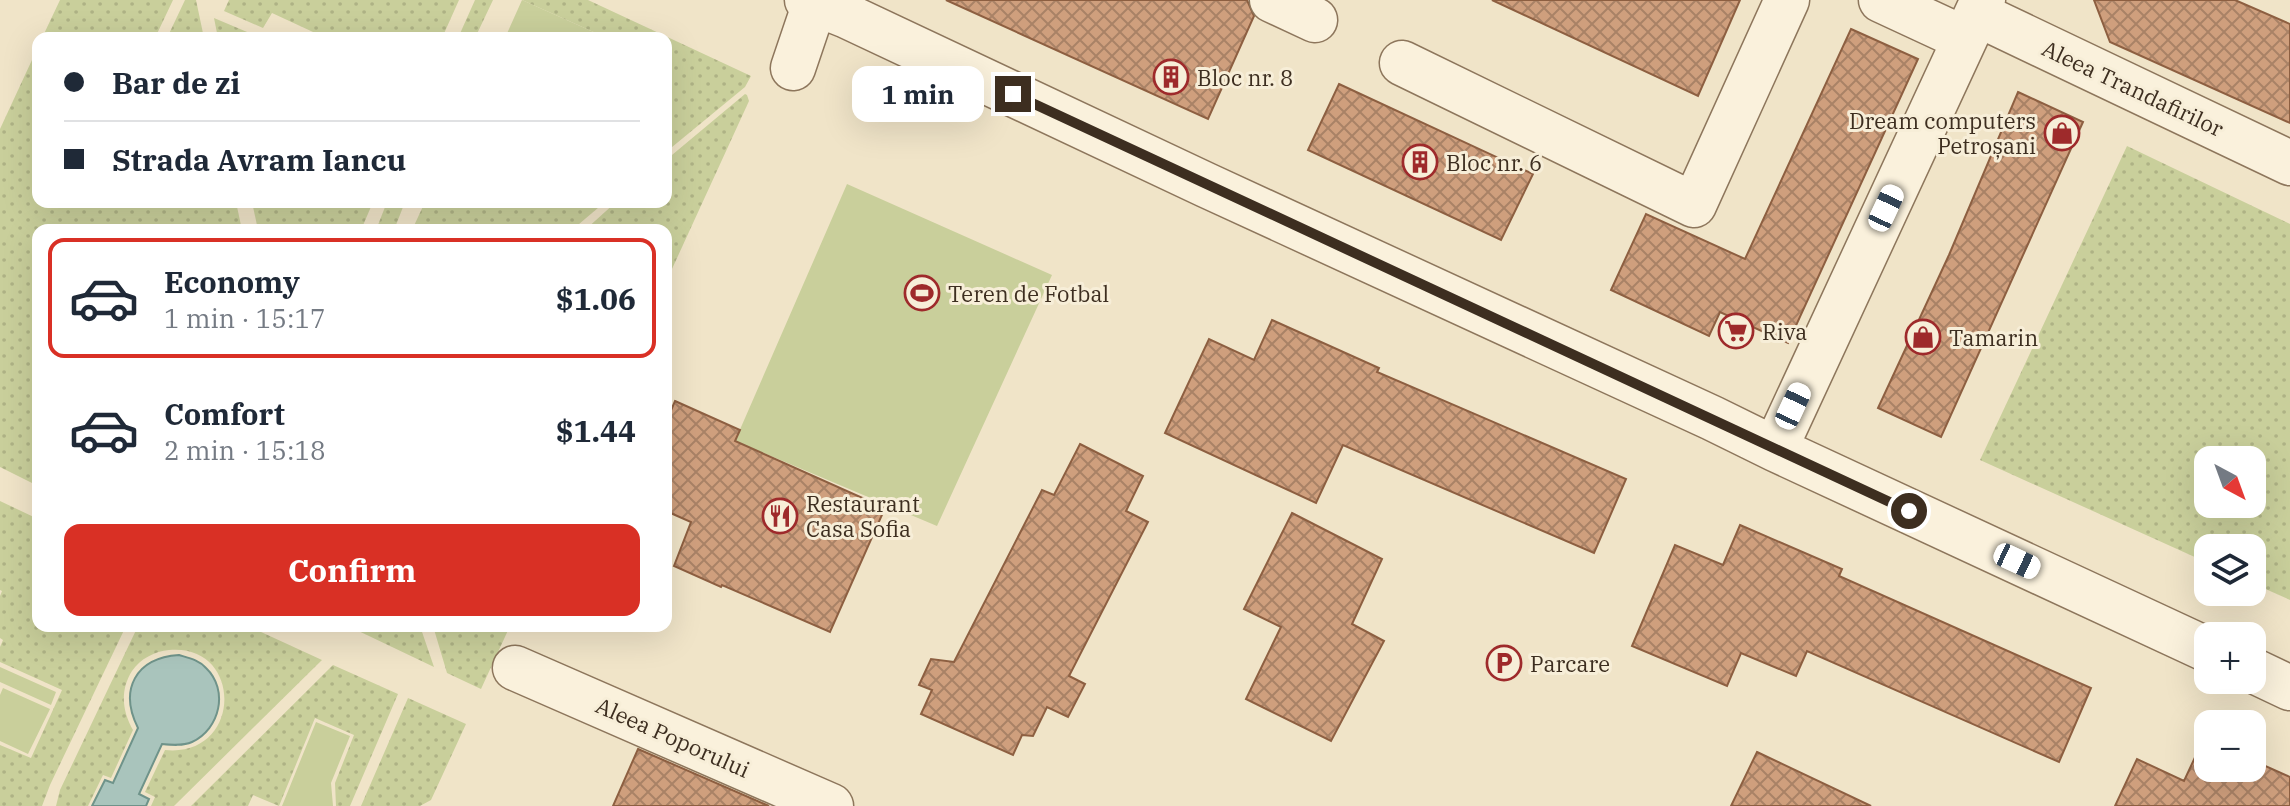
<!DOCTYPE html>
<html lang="en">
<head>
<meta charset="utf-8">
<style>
	:root { --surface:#fff; --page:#f6f6f7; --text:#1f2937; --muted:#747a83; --line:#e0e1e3; --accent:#d93025 }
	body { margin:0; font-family:"IBM Plex Serif",serif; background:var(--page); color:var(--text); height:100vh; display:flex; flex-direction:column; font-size:30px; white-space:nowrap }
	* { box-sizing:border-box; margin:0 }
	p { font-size:26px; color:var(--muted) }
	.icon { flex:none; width:44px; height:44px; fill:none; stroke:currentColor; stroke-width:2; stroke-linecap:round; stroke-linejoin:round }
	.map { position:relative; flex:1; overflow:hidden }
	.side { position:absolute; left:32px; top:224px; width:640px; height:408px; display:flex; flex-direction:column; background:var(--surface); border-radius:16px; box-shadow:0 8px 32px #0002 }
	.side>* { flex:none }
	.guide { position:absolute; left:32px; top:32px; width:640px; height:176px; border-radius:16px; box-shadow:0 8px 32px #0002; display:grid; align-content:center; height:176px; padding:0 32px; background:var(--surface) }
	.needle { width:52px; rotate:139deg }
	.controls { position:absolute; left:2194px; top:446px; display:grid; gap:16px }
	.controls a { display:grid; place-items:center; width:72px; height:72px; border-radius:16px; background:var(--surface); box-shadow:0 8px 32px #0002; font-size:40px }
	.end { position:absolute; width:36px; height:36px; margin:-18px; border:10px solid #3d2e20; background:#fff; box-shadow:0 0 0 4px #fff }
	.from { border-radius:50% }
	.bubble { position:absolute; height:56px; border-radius:16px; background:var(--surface); box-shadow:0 8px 32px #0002; font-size:26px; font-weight:700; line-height:56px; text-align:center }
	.car { position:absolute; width:24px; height:48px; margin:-24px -12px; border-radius:10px; box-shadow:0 0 6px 2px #0007; background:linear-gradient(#fff 24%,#345 0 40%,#fff 0 76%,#345 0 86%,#fff 0) }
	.guide b { display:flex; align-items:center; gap:28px; height:76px; font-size:30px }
	.guide b+b { border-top:2px solid var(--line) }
	.guide i { width:20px; height:20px; background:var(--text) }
	ul { padding:14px 0 0; list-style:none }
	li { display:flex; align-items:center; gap:24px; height:120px; margin:0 16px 12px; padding:0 16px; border:4px solid transparent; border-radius:16px }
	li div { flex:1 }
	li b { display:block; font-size:30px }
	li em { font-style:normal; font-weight:700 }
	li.current { border-color:var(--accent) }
	li>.icon { width:72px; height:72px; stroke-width:1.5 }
	.action { display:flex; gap:16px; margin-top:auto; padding:16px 32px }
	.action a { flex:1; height:92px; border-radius:16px; background:var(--accent); color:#fff; font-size:32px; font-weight:700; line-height:92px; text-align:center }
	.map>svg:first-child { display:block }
</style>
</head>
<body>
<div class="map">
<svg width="2290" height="806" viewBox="0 0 2290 806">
	<defs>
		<pattern id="park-dots" width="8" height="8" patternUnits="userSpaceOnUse" patternTransform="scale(2)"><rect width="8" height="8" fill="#c9cf9b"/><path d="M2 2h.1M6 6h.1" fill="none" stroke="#aeb285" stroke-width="1.8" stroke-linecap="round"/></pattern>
		<pattern id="building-cross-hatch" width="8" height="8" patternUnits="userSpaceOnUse" patternTransform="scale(2)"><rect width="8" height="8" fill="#cf9f7d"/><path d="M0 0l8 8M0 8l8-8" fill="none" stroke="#a98266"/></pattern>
	</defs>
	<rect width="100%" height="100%" fill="#f0e4c8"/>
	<path fill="#c9cf9b" d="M522 0 607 38H505Z
		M847 184 1052 275 937 526 735 441Z
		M0 667 56 692 51 705 0 682Z
		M3 688 50 709 28 754 0 741V695Z
		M316 722 350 736 331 783 333 806H282Z"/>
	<path fill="url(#park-dots)" fill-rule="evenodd" d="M60 0H173L155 38H42Z
		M185 0H196L204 38H167Z
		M229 0H459L442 38H326L272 13 263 28 224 11Z
		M475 0H493L475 38H458Z
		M522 0H588L751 76 745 87 666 152V72L669 66 666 65V38H607Z
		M214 18 261 38H218Z
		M38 47V202H236L242 230H38V486L0 467V129Z
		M745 94 747 95 749 101 666 282V230H585L616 202H666V160Z
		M2127 146 2290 224V600L2252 583V548H2208V563L1980 460ZM2208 460H2252V504H2208Z
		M252 202H373L361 230H258Z
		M387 202H405L394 230H376Z
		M425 202H605L572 230H412Z
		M0 501 38 519V626H126L50 785 42 806H0V745L31 758 62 690 0 662V647L3 640 0 638V596L2 591 0 590Z
		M138 626H248L322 660 174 806H151L155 797 145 792 165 750C243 758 244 643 169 650 155 651 140 659 132 671 120 690 122 711 133 730L111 778 103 775 88 806H56L60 790Z
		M348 626H420L434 667Z
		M433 626H510L481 689 447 673Z
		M333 665 398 694 350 806H336L335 783 354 735 315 718 279 806 253 795 248 806H191Z
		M408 698 466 724 431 800 420 806H361Z"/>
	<path fill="#a9c4bc" stroke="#6f938a" stroke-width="2" d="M179 655C189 658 199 660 206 668 229 690 220 729 192 742 183 746 172 745 162 744L139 794 149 799 146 806H92L105 780 113 783 138 728C119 690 135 658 179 655Z"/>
	<path fill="url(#building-cross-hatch)" stroke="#8d5f41" stroke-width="2" d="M946 0H1247L1254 16 1208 119Z
		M1492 0H1740L1698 96Z
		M2094 0H2235L2290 24V123L2110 42Z
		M1851 29 1918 59 1788 343 1720 312 1709 336 1611 290 1646 214 1745 259Z
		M1339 84 1533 174 1501 240 1308 150Z
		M2018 92 2083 122 1941 437 1878 408 1949 255Z
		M1272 320 1379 368 1377 372 1626 479 1594 553 1343 445 1316 503 1165 433 1209 339 1254 360Z
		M675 401 740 430 735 441 885 508 830 632 722 585 721 587 674 566 691 522 666 511V422Z
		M1080 444 1143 476 1126 511 1148 522 1069 676 1085 684 1068 717 1047 707 1033 736 1022 735 1013 755 921 714 932 690 919 685 931 659 954 662 1042 490 1054 495Z
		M1292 513 1382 559 1352 624 1384 641 1331 741 1246 699 1281 627 1244 609Z
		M1740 525 1842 569 1839 576 2091 688 2059 762 1807 651 1796 676 1741 653 1727 686 1632 646 1675 545 1723 565Z
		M2204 738 2208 740V768H2252V760L2290 777V806H2115L2137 759 2184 781Z
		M638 749 769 806H613Z
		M1757 752 1871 806H1731Z"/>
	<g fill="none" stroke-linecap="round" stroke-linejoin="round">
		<g stroke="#8d765c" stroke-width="47">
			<path id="minor" d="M807 0 847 16 1206 185 1712 418 1775 449 2208 650
				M1272 0 1315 20
				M1881 0 1965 39
				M1977 14 2290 163
				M1402 63 1694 205 1787 0
				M793 68 816 0
				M1775 449 1983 0
				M515 668 831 806
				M2252 670 2290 688"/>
		</g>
		<use href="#minor" stroke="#faf1dc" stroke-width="44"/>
	</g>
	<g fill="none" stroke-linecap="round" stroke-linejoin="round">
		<path stroke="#3d2e20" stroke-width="10" d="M1013 94 1909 511"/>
	</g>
	<defs>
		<g id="building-ring" transform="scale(1.8)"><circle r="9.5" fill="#f7eed8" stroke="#9e2a2b" stroke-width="1.5"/><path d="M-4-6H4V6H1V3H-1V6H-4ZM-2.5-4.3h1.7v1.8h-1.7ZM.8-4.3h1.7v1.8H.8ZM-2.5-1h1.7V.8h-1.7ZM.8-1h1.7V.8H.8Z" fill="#9e2a2b"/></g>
		<g id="shop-ring" transform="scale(1.8)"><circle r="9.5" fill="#f7eed8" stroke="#9e2a2b" stroke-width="1.5"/><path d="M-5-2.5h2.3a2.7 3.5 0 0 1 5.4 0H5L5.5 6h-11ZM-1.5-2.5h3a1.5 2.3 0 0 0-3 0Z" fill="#9e2a2b"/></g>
		<g id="stadium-ring" transform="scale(1.8)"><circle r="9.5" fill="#f7eed8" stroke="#9e2a2b" stroke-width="1.5"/><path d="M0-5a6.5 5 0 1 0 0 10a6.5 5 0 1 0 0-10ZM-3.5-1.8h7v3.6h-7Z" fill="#9e2a2b"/></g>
		<g id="supermarket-ring" transform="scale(1.8)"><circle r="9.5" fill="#f7eed8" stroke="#9e2a2b" stroke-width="1.5"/><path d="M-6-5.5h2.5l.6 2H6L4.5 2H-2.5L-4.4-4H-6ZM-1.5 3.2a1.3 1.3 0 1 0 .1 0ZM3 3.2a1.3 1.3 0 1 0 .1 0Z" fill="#9e2a2b"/></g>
		<g id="restaurant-ring" transform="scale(1.8)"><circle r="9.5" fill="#f7eed8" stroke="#9e2a2b" stroke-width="1.5"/><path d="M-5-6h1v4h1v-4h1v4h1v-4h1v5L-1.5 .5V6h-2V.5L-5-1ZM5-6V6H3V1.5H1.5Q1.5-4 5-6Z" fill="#9e2a2b"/></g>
		<g id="parking-ring" transform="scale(1.8)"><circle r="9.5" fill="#f7eed8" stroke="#9e2a2b" stroke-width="1.5"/><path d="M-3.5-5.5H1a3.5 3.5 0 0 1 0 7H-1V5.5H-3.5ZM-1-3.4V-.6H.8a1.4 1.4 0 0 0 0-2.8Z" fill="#9e2a2b"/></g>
	</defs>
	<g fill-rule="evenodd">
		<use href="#building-ring" x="1171" y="77"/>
		<use href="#shop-ring" x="2062" y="133"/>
		<use href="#building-ring" x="1420" y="162"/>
		<use href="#stadium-ring" x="922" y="293"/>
		<use href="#supermarket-ring" x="1736" y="331"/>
		<use href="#shop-ring" x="1923" y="337"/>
		<use href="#restaurant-ring" x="780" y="516"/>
		<use href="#parking-ring" x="1504" y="663"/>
	</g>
	<g text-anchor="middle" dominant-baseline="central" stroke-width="6" stroke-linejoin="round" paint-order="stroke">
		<g font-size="22" fill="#3d2e20" stroke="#f7eed8" text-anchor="start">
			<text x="1197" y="77">Bloc nr. 8</text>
			<text x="2036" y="120" text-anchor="end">Dream computers<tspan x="2036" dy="25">Petroșani</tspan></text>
			<text x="1446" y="162">Bloc nr. 6</text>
			<text x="948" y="293">Teren de Fotbal</text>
			<text x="1762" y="331">Riva</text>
			<text x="1949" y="337">Tamarin</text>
			<text x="806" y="503">Restaurant<tspan x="806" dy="25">Casa Sofia</tspan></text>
			<text x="1530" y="663">Parcare</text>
		</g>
		<g font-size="22" fill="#3d2e20" stroke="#f7eed8">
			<text transform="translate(2133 88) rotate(25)">Aleea Trandafirilor</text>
			<text transform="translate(673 737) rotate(24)">Aleea Poporului</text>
		</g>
	</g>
</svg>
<div class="controls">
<a><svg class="needle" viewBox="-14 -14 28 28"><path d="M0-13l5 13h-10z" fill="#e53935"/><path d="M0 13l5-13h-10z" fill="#747a83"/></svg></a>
<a><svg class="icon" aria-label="layers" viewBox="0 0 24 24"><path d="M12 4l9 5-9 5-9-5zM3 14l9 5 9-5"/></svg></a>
<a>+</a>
<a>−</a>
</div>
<i class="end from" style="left:1909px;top:511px"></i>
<i class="end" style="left:1013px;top:94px"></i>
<div class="bubble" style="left:852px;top:66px;width:132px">1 min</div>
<i class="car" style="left:1886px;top:208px;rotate:25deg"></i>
<i class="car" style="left:1793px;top:406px;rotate:25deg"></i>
<i class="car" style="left:2017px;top:561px;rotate:115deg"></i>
<div class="guide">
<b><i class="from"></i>Bar de zi</b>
<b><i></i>Strada Avram Iancu</b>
</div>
<section class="side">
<ul>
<li class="current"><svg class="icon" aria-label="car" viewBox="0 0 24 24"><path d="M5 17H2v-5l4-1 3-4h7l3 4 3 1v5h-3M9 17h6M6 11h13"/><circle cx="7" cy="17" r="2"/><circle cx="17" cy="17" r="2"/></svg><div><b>Economy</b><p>1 min · 15:17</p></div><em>$1.06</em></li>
<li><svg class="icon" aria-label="car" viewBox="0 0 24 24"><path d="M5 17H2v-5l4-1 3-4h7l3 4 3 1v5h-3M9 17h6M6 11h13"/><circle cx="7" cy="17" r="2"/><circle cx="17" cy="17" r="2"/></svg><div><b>Comfort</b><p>2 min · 15:18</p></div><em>$1.44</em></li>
</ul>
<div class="action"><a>Confirm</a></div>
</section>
</div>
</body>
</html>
